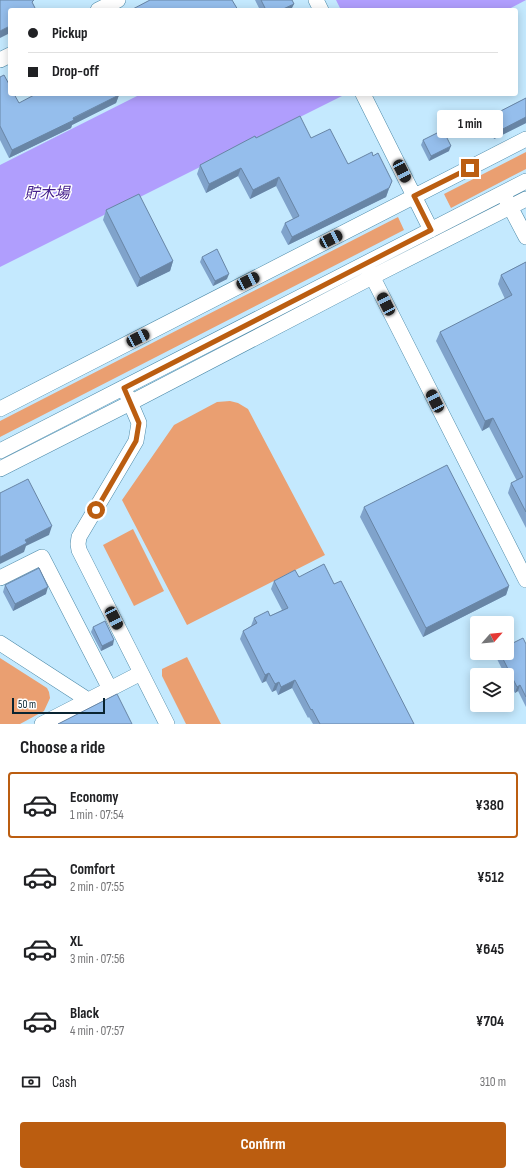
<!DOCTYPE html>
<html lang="en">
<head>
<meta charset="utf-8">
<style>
	:root { --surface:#fff; --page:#f6f6f6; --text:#202124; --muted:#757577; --line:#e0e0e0; --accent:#bb5d10 }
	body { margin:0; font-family:"Sofia Sans Condensed","Noto Sans JP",sans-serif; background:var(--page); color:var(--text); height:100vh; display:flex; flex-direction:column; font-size:15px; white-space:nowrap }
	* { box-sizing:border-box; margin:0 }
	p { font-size:13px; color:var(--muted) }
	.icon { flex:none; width:22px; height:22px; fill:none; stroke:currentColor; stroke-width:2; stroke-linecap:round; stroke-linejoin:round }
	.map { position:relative; height:724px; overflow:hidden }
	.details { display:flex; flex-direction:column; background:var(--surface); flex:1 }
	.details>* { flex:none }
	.top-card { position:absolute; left:8px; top:8px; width:510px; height:88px; border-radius:4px; box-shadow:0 2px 10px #0003; display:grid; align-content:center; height:88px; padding:0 20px; background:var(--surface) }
	.needle { width:26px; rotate:63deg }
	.buttons { position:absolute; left:470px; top:616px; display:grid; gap:8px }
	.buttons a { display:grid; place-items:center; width:44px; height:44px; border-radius:4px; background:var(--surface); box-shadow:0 2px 10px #0003; font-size:20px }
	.scale { position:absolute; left:12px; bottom:10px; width:93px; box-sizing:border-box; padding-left:4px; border:2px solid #092431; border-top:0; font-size:11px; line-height:14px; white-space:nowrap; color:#092431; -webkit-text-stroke:3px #fff; paint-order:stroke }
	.end { position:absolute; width:18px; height:18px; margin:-9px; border:5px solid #bb5d10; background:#fff; box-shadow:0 0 0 2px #fff }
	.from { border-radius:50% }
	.bubble { position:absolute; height:28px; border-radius:4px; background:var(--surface); box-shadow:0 2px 10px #0003; font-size:13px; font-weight:700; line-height:28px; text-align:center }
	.car { position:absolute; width:12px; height:24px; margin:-12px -6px; border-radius:5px; box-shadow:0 0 3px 1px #0007; background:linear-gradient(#222 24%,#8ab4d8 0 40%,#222 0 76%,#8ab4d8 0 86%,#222 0) }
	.top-card b { display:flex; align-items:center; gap:14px; height:38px; font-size:15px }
	.top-card b+b { border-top:1px solid var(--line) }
	.top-card i { width:10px; height:10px; background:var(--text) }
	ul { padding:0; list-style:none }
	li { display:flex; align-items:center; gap:12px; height:66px; margin:0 8px 6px; padding:0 12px; border:2px solid transparent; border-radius:4px }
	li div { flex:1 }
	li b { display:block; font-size:15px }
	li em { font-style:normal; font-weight:700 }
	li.on { border-color:var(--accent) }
	li>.icon { width:36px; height:36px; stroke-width:1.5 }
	h2 { padding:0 20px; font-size:18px; line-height:48px }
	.pay { display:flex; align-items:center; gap:10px; height:44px; padding:0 20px; font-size:15px }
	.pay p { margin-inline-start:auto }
	.primary-button { display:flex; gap:8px; margin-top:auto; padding:8px 20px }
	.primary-button a { flex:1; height:46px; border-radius:4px; background:var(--accent); color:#fff; font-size:16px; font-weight:700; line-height:46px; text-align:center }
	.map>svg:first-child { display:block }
</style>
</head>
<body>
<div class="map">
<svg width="526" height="724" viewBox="0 0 526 724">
	<rect width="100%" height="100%" fill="#c4e9fe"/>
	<path fill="#ea9f71" d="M526 152V169L451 208 444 194Z
		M398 217 404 230 0 437V421Z
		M230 401 238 403 248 409 325 555 187 625 122 500 174 425 217 402Z
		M133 529 164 591 134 606 103 545Z
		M187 657 221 724H186L162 676V669Z
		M0 658 47 688 49 692 50 698 44 711 20 724H0Z"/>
	<path fill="#b09efd" d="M336 0H526L507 10H341Z
		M141 94H342V96L0 267V165Z"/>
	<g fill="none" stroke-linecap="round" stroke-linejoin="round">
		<g stroke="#4b89a8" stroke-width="16">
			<path id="minor" d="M316 0 321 10
				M98 10 118 0
				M0 60 10 55
				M363 94 431 230
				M506 199 526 237
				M368 268 526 580
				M127 395 139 423 136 441 79 537 78 544 79 550 167 724
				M0 409 526 139
				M0 451 526 181
				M0 469 130 403 372 277 526 199
				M0 578 42 557 110 689
				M0 643 88 700
				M42 724 141 673"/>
		</g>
		<use href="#minor" stroke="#fff" stroke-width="15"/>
	</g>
	<path fill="#80a3cb" d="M255 0H292L291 10H260Z
		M0 77 19 103 119 95 116 103 72 125 71 128 9 158 0 140Z
		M526 98V123L494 139 487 124 489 117Z
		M256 138H311L348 164 392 181 386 197 288 245 281 232 285 223 293 219 276 186 250 199 238 176 206 193 197 174 200 165Z
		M423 140 449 151 429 161 421 145Z
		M106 210 173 261 170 271 137 287 103 220Z
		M202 257 227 279 213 286 200 262Z
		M526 262V528L508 493 511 483 517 481 489 427 482 431 436 341 440 332 505 299 498 284 501 275Z
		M364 507 509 586 506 595 423 637 360 517Z
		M299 577 334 584 414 724H313L309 717 308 718 292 688 278 695 276 690 272 692 266 681 262 683 240 639 243 631 251 626 254 618 270 616 282 610 271 589 274 581Z
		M5 585 46 594 13 611 3 592Z
		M93 627 113 645 101 651 91 632Z
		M526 644V707L518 691 515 693 507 678V675H505L496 657 498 653H507Z"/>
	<path fill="#6885a5" d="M294 4 291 10H281Z
		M10 26V33L0 38V31Z
		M119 95 116 103 72 125 71 128 9 158 12 150Z
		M526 117V123L494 139 497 132Z
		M451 146 449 151 429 161 431 156Z
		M241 168 238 176 206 193 209 184Z
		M279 177 276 186 250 199 253 190Z
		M389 188 386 197 288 245 292 237Z
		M173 261 170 271 137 287 140 278Z
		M229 274 227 279 213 286 215 281Z
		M493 418 489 427 482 431 485 421Z
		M52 526 49 535 26 546 24 552 0 564V557L25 540Z
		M509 586 506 595 423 637 426 628Z
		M48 587 46 594 13 611 15 604Z
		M114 640 113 645 101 651 102 646Z
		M269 673 266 681 262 683 265 675Z
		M295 680 292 688 278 695 281 687Z
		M279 682 276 690 272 692 275 684Z
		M520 685 518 691 515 693 517 687Z"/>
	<path fill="#95beec" stroke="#6885a5" d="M0 0H34L32 2 36 10H10V26L0 31Z
		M150 0H232L238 10H131Z
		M261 0H292L294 4 281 10H266Z
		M4 75 10 86V94H14L19 103 36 94H118L119 95 73 118 74 120 12 150 0 126V77Z
		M526 98V117L497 132 489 117Z
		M300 116 311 138 330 129 348 164 372 152 373 156 378 153 392 181 389 188 292 237 285 223 299 216 279 177 253 190 241 168 209 184 200 165 255 136 256 138Z
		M443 130 451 146 431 156 423 140Z
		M139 194 173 261 140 278 106 210Z
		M217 249 229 274 215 281 202 257Z
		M526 262V512L511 483 523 477 493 418 485 421 440 332 512 295 501 275Z
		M447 465 509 586 426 628 364 507Z
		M28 479 52 526 25 540 27 543 0 557V493Z
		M324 564 334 584 341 581 414 724H320L312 709 311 710 295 680 281 687 279 682 275 684 269 673 265 675 243 631 257 623 254 618 268 611 270 616 288 608 274 581 295 570 299 577Z
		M39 568 48 587 15 604 5 585Z
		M502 617 506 623H495L494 621Z
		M105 621 114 640 102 646 93 627Z
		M523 638 526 644V697L520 685 517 687 500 653H507V646Z
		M117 694 132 724H58Z"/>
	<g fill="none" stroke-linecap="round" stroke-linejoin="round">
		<path stroke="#bb5d10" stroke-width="5" d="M96 510 136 441 139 423 124 388 431 230 414 196 470 168"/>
	</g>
	<g text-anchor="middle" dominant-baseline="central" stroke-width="3" stroke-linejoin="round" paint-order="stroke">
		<g font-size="15" font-style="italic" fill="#47228e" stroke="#fff">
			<text x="47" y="193">貯木場</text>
		</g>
	</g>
</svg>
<div class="buttons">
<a><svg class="needle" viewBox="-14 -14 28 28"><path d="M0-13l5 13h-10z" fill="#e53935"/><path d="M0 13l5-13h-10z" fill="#757577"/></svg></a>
<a><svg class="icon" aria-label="layers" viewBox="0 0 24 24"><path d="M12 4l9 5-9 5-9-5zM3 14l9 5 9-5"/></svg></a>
</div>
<div class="scale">50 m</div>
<i class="end from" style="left:96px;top:510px"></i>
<i class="end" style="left:470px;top:168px"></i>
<div class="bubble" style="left:437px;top:110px;width:66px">1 min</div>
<i class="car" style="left:402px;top:171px;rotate:153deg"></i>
<i class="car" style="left:331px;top:239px;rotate:63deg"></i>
<i class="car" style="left:248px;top:281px;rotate:63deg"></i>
<i class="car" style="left:386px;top:304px;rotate:333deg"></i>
<i class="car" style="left:138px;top:338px;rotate:63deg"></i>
<i class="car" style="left:435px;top:401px;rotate:333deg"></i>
<i class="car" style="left:114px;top:618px;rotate:153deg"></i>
<div class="top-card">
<b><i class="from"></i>Pickup</b>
<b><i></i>Drop-off</b>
</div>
</div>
<section class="details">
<h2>Choose a ride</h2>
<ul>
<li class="on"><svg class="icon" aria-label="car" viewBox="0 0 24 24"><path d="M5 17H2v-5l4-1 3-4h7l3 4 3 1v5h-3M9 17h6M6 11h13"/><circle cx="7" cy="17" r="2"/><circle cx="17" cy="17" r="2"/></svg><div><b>Economy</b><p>1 min · 07:54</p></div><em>¥380</em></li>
<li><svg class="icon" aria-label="car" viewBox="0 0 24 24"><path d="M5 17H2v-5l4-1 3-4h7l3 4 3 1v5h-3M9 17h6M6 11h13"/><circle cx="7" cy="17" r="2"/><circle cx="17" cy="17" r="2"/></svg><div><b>Comfort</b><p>2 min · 07:55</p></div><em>¥512</em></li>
<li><svg class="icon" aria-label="car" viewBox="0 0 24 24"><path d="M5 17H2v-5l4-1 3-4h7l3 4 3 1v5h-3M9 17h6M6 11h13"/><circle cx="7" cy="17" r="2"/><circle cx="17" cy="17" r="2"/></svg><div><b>XL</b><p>3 min · 07:56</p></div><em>¥645</em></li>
<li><svg class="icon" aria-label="car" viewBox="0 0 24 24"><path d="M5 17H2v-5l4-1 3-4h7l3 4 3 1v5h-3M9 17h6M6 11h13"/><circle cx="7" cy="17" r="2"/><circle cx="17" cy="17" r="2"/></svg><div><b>Black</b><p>4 min · 07:57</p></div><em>¥704</em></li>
</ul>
<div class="pay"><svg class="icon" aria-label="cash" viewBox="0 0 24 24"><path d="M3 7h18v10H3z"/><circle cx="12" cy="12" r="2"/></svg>Cash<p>310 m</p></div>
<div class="primary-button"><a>Confirm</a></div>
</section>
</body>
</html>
